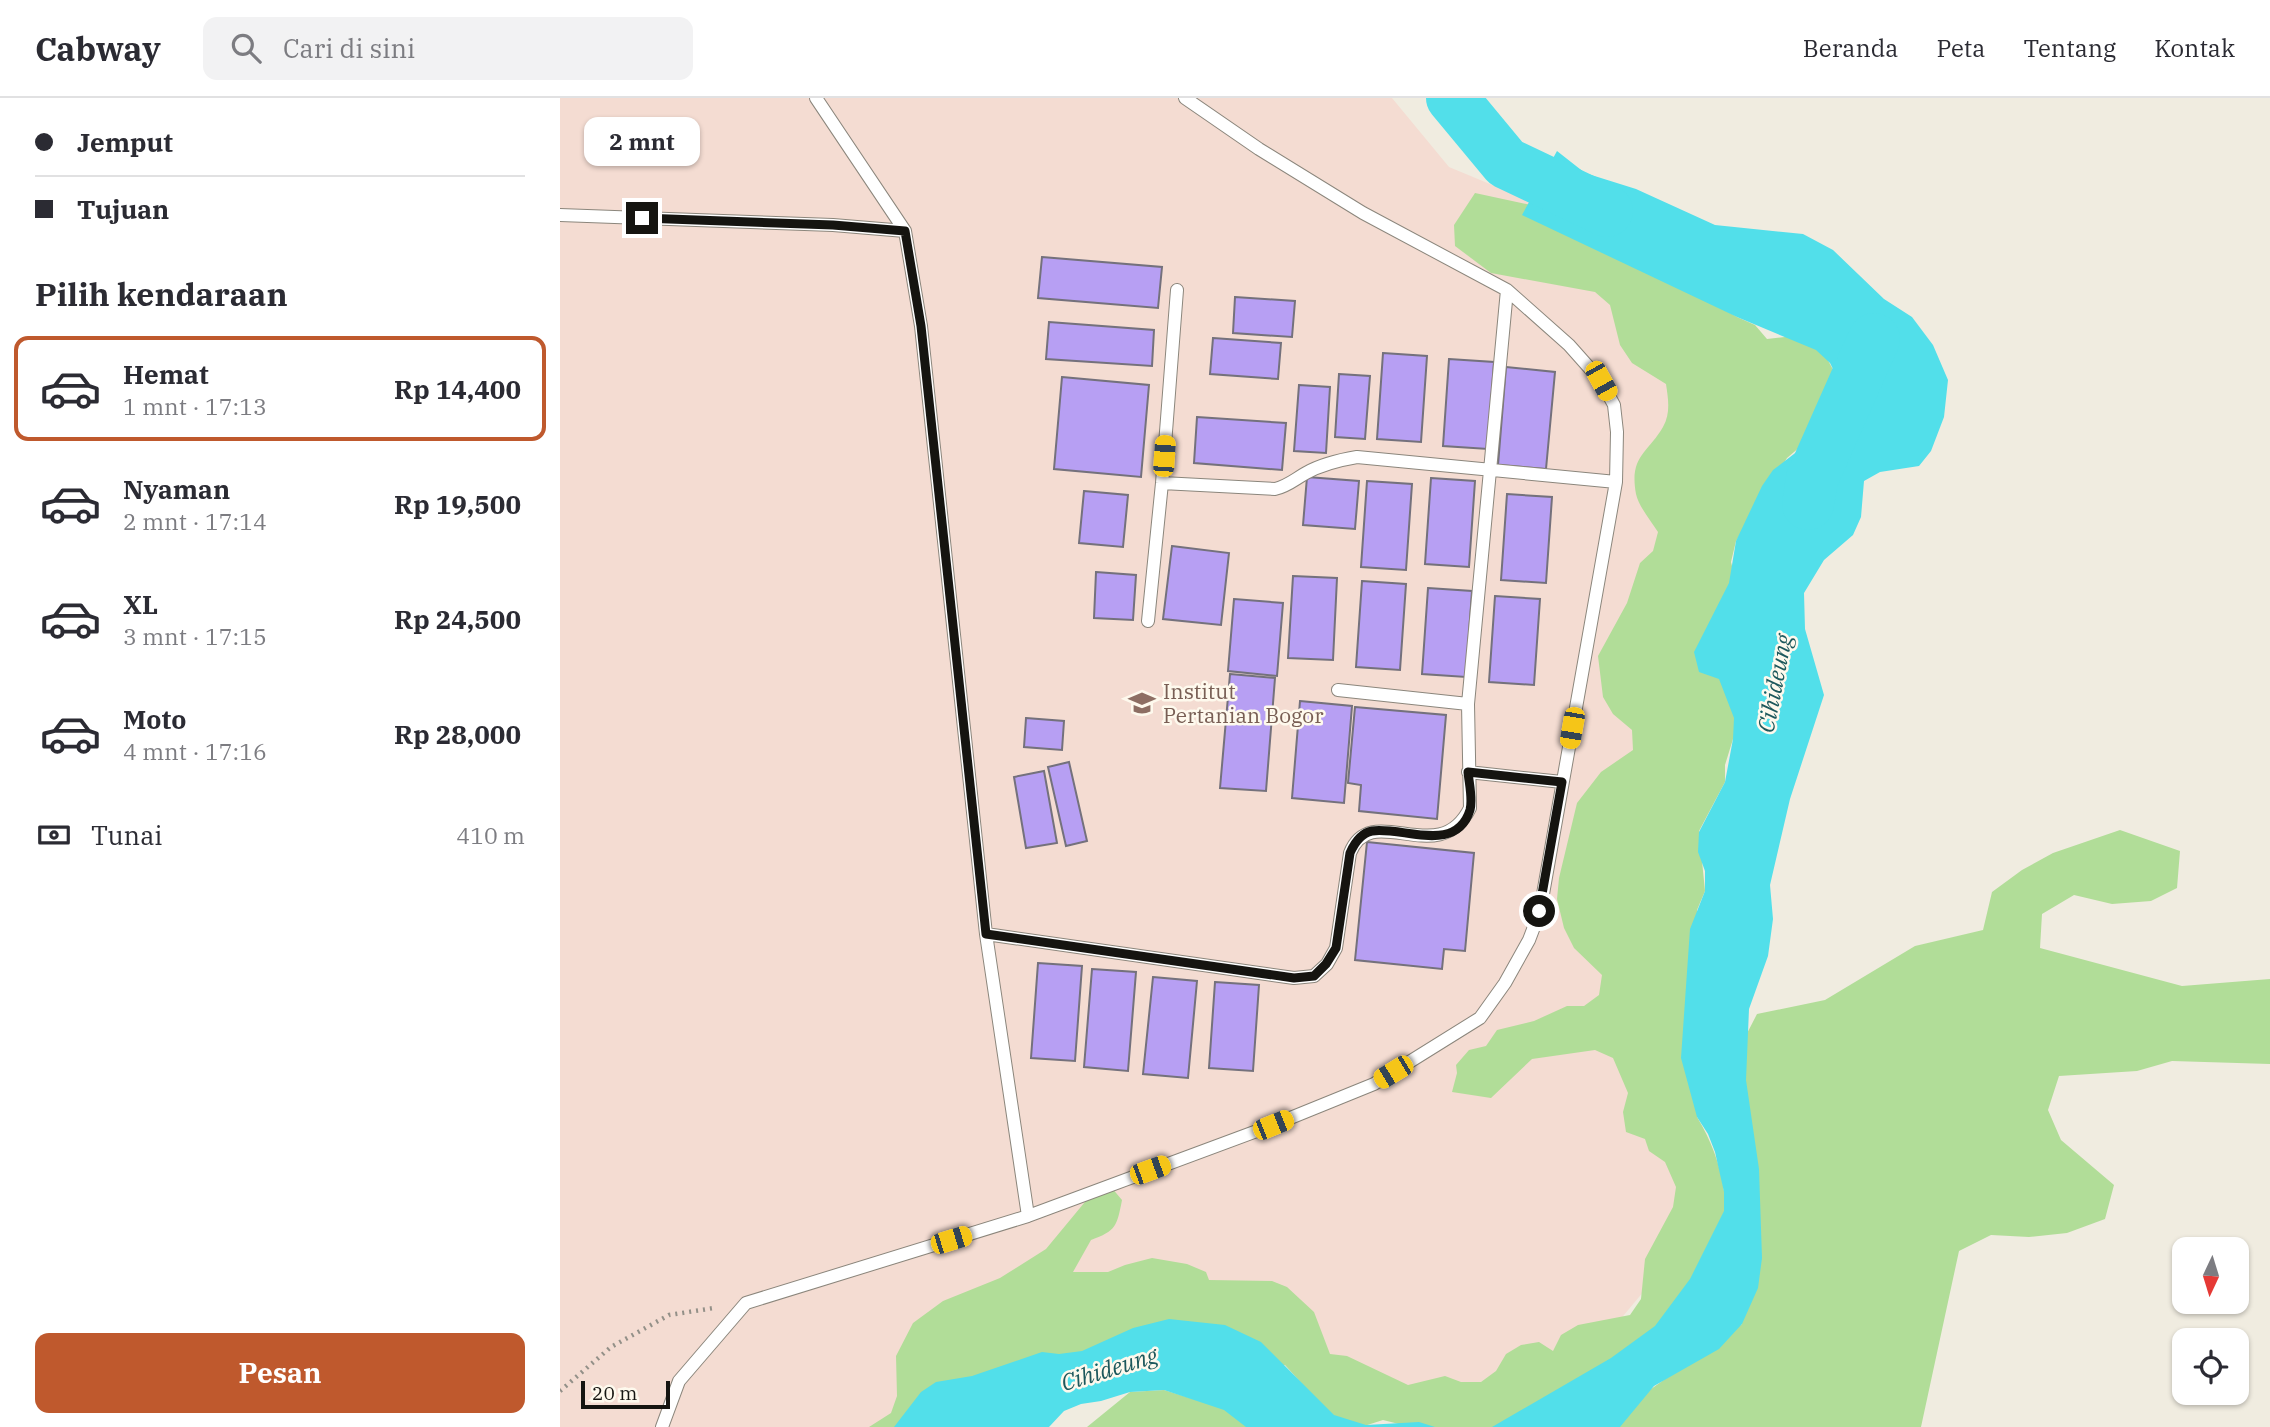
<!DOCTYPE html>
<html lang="id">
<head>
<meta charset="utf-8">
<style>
	:root { --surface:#fff; --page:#f2f2f3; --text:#2b2b33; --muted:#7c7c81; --line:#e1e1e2; --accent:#bf592d }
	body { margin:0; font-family:"IBM Plex Serif",serif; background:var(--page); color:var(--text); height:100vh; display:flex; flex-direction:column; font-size:26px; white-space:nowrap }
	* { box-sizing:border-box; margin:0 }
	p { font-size:23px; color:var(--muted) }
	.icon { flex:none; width:38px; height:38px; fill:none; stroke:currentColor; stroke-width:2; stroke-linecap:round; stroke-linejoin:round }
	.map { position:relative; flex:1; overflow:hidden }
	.side { display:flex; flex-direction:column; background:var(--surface); width:560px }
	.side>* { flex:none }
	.top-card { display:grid; align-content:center; height:154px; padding:0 35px; background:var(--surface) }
	.needle { width:46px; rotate:184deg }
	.controls { position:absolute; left:1612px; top:1139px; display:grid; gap:14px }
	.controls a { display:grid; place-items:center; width:77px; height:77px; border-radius:14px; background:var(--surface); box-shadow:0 2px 5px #0004; font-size:35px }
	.scale { position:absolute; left:21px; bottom:18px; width:89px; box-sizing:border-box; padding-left:7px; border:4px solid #151410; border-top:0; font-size:19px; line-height:24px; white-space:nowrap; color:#151410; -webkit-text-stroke:5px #fef9ed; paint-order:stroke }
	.end { position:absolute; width:32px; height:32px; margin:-16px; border:9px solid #151410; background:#fff; box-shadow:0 0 0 4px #fff }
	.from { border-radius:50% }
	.bubble { position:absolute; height:49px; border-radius:14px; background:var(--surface); box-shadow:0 2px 5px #0004; font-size:23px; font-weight:700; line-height:49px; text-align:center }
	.car { position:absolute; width:21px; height:42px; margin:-21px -10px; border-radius:9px; box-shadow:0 0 5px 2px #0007; background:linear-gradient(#f5c518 24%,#345 0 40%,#f5c518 0 76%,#345 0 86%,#f5c518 0) }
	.top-card b { display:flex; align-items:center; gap:24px; height:66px; font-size:26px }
	.top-card b+b { border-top:2px solid var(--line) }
	.top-card i { width:18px; height:18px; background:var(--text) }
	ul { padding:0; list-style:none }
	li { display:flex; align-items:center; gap:21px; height:105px; margin:0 14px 10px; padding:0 21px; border:4px solid transparent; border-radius:14px }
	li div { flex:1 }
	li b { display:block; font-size:26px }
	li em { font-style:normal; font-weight:700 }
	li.active { border-color:var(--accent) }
	li>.icon { width:63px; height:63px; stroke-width:1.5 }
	h2 { padding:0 35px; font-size:32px; line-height:84px }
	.pay { display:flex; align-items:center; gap:18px; height:77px; padding:0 35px; font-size:26px }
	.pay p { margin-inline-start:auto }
	.action { display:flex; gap:14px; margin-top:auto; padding:14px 35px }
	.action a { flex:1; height:80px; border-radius:14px; background:var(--accent); color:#fff; font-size:28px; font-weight:700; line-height:80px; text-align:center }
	header { display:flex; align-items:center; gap:42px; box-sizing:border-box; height:98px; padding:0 35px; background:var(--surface); border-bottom:2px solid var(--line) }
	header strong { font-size:33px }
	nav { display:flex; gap:38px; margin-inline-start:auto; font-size:24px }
	.search { width:490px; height:63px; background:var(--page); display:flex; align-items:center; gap:18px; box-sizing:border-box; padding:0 24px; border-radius:14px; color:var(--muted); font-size:26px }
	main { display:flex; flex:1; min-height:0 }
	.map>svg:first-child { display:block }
</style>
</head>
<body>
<header>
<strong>Cabway</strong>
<div class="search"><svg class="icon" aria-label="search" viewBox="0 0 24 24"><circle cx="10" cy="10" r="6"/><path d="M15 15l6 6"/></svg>Cari di sini</div>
<nav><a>Beranda</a><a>Peta</a><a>Tentang</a><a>Kontak</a></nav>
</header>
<main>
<section class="side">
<div class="top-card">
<b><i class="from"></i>Jemput</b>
<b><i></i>Tujuan</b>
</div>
<h2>Pilih kendaraan</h2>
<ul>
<li class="active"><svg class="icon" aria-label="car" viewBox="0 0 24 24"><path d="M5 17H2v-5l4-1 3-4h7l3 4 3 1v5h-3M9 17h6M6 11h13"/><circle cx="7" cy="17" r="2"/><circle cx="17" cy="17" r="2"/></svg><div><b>Hemat</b><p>1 mnt · 17:13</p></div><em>Rp 14,400</em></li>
<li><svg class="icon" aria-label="car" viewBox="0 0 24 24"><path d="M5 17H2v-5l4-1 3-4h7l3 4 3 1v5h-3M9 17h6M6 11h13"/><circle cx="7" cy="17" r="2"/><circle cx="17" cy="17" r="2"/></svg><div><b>Nyaman</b><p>2 mnt · 17:14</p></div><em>Rp 19,500</em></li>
<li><svg class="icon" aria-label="car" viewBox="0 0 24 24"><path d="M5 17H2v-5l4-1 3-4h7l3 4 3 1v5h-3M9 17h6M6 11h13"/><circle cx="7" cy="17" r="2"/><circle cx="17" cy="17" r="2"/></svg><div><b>XL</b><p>3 mnt · 17:15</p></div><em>Rp 24,500</em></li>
<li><svg class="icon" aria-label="car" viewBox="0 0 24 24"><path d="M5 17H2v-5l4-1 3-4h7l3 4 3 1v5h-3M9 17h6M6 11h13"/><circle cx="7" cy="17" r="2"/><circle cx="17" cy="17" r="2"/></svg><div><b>Moto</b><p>4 mnt · 17:16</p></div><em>Rp 28,000</em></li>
</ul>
<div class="pay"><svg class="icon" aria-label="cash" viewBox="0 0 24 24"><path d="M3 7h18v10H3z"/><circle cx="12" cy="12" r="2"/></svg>Tunai<p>410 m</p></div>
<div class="action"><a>Pesan</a></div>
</section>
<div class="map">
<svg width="1710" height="1329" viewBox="0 0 1710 1329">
	<rect width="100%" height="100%" fill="#f0ece0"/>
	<path fill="#f4dcd2" d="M0 0H832L889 69 1116 163 1130 1138 1023 1266 875 1314 790 1300 713 1195 348 1329H0Z"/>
	<path fill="#b1dd98" d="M915 95 985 110 1177 219 1195 227 1207 241 1254 236 1279 283 1278 309 1269 324 1227 360 1176 443 1171 464 1179 496 1180 576 1185 626 1173 641 1165 667V684L1139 733 1145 793 1137 812V1019C1151 1042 1160 1066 1164 1093 1165 1106 1164 1113 1171 1125L1116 1230 958 1329H851L823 1322 801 1329H781L725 1267 357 1329H309L331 1315 337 1298 336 1258 353 1225 383 1203 440 1180 486 1151 534 1093 551 1089 562 1102C557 1128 556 1133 531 1142L513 1174H548L565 1167 592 1160 627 1166 646 1174 649 1182 712 1183 727 1189 754 1214 770 1256 787 1258 848 1287 885 1278 901 1284H921L936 1273 946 1256 961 1247 979 1244 993 1253 1001 1237 1018 1227 1070 1217 1081 1201 1085 1161 1113 1109 1116 1089 1105 1064 1089 1053 1085 1041 1066 1034 1063 1014 1068 995 1053 960 1035 952 972 961 931 1000 892 994 897 975 896 967 909 952 926 948 937 932 974 923 1007 908H1024L1039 897 1042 877 1014 850 1004 830 997 801 999 780 1017 705 1041 674 1073 652 1072 632 1053 616 1043 599 1038 558 1067 505 1080 465 1093 453 1098 434C1091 423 1079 409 1076 396 1069 358 1088 355 1103 329 1111 315 1108 300 1106 286L1072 265 1060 247 1050 207 1035 194 931 175 895 148 894 127Z
		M1560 732 1620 753 1617 790 1591 803 1552 806 1514 797 1482 816 1480 850 1622 888 1710 881V966L1612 963 1577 973 1499 978 1488 1012 1501 1042 1554 1087 1545 1121 1507 1135 1469 1139 1431 1137 1399 1153 1361 1329H1038L1182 1226 1180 949 1197 916 1265 902 1355 848 1423 832 1432 794 1462 772 1493 755Z
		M604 1292 724 1329H527L570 1294Z"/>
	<path fill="#52dfea" d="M997 53 1025 75 1076 91 1155 127 1243 136 1273 152 1324 201 1352 219 1373 247 1388 282 1384 319 1371 353 1359 368 1320 374 1304 383 1301 419 1293 437 1264 462 1244 495 1245 531 1264 597 1230 701 1210 787 1213 821 1208 858 1189 911 1186 982 1199 1071 1202 1160 1198 1190 1182 1226 1159 1251 1094 1288 1060 1329H932L1051 1260 1095 1228 1130 1181 1164 1113V1094L1155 1054 1148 1036 1137 1019 1121 960 1130 831 1145 793V773L1138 754 1139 734 1165 684 1173 641 1174 620 1159 581 1139 574 1134 554 1169 485 1176 443 1202 388 1213 372 1243 349 1277 338 1291 326 1279 283 1270 265 1256 252 1177 219 962 117Z
		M609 1221 665 1227 701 1244 774 1317 806 1327 859 1324 875 1329H686L664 1312 604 1292 570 1294 541 1303 521 1306 504 1313 489 1329H334L361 1294 376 1284 412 1278 482 1254 499 1256 522 1253 573 1230Z"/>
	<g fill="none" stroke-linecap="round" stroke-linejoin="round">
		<path stroke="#52dfea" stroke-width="52" d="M892 0 946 65 1047 113
			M1248 406 1252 381 1314 241"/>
	</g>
	<path fill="#b79ff3" stroke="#74717c" stroke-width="2" d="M482 159 602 169 598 210 478 200Z
		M675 199 735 203 732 239 673 235Z
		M489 224 594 232 592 268 486 261Z
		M653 240 721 245 718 281 650 276Z
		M823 255 867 258 861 344 817 341Z
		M889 261 934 264 928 351 883 348Z
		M946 269 995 274 986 371 938 367Z
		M779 276 810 278 805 341 775 339Z
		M502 279 589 287 581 379 494 371Z
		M739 287 770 289 766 355 734 353Z
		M637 319 726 325 722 372 634 365Z
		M747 379 799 383 795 431 743 427Z
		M871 380 915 383 909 469 865 466Z
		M807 383 852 386 846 472 801 469Z
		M524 393 568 397 563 449 519 445Z
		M947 396 992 399 986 485 941 482Z
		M612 448 669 455 661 527 603 521Z
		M536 474 576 477 573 522 534 520Z
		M733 478 777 480 773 562 728 560Z
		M802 483 846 486 840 572 796 569Z
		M868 490 912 493 906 579 862 576Z
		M935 498 980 501 974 587 929 584Z
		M674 501 723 505 717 578 668 573Z
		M670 576 715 580 706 693 660 690Z
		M740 603 792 608 784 705 732 700Z
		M795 609 886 617 877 721 799 713 801 687 788 685Z
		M466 620 504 623 502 652 464 649Z
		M509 664 527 743 506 748 488 669Z
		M484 673 497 745 466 750 454 679Z
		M807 744 914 755 905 853 884 851 882 871 795 862Z
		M478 865 522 868 515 963 471 960Z
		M532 871 576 874 568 973 524 969Z
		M593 879 637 883 628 980 583 976Z
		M655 884 699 887 693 973 649 970Z"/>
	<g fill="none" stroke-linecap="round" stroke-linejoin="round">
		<g stroke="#8b867c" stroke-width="14">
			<path id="service" d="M256 0 345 133
				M0 117 273 127 345 133 361 228 426 836 468 1118
				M602 385 715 391C728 388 735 381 746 375 762 366 779 362 797 359L1056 384
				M588 523 602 385 617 192
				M908 606 947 192
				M908 674 1002 684
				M426 836 734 880 754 878 767 866 776 850 790 755C811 701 879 773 910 710L908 606 778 592
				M102 1329 119 1283 186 1205 468 1118 713 1027 814 986 920 920 945 885 969 842 980 813 1056 384 1057 334 1054 307 1041 283 1009 247 947 192 803 115 699 51 625 0"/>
		</g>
		<path stroke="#939088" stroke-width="4.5" stroke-dasharray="2 5" stroke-linecap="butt" d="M0 1293 51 1249 109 1217 154 1210"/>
		<use href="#service" stroke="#fff" stroke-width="12"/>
	</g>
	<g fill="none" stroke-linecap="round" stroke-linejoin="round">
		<path stroke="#151410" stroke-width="9" d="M82 120 273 127 345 133 361 228 426 836 734 880 754 878 766 866 776 850 790 755C794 746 801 735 812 733 842 728 896 757 910 712 913 701 909 685 908 674L1002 684 979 813"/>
	</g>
	<defs>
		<g id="university-bare" transform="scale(2.1)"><path d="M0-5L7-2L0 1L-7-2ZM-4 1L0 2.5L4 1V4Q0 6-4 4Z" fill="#8d6e63" stroke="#fef9ed" stroke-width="2.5" paint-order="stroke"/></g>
	</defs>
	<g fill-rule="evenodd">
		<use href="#university-bare" x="582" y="605"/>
	</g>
	<g text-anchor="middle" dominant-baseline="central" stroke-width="5" stroke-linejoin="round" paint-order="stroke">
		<g font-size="21" fill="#785e54" stroke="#fef9ed" text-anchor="start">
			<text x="603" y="593">Institut<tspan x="603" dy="24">Pertanian Bogor</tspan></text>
		</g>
		<g font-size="23" font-style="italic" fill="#1d585c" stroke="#fef9ed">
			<text transform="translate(1214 585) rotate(-79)">Cihideung</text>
			<text transform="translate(549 1270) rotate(-17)">Cihideung</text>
		</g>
	</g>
</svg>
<div class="controls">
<a><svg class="needle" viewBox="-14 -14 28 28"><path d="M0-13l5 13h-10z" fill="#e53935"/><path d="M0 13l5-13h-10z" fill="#7c7c81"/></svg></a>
<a><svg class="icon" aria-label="locate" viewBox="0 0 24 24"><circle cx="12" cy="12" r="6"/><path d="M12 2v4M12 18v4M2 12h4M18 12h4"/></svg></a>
</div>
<div class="scale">20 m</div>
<i class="end from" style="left:979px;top:813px"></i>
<i class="end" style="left:82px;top:120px"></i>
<div class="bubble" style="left:24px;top:19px;width:116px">2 mnt</div>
<i class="car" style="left:1041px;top:283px;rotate:151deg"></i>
<i class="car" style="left:604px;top:358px;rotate:4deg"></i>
<i class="car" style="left:1012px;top:630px;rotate:190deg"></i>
<i class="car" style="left:833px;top:974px;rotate:239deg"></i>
<i class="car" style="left:713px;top:1027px;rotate:68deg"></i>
<i class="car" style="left:590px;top:1072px;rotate:70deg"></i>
<i class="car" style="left:391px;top:1142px;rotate:73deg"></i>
</div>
</main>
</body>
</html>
